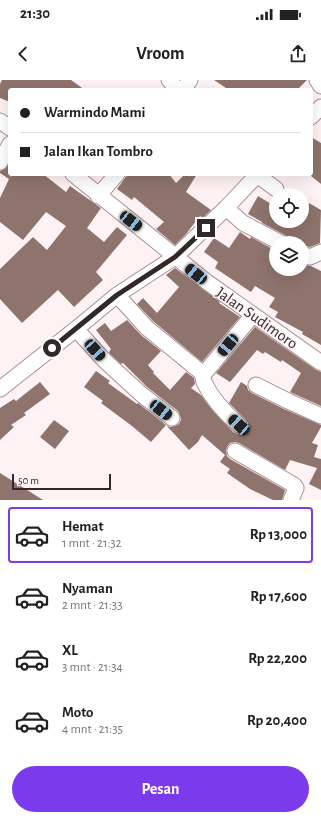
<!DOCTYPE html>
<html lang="id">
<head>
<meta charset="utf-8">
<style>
	:root { --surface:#fff; --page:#f6f6f6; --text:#202124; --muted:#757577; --line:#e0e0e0; --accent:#7c3aed }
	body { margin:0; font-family:"Alegreya Sans",sans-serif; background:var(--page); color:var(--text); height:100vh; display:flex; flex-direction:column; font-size:15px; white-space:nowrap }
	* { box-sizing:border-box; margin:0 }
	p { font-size:13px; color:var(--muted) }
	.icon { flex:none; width:22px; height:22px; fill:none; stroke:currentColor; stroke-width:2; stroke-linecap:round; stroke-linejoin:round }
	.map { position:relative; height:420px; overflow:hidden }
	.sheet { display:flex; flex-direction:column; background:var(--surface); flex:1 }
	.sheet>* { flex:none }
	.guide { position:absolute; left:8px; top:8px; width:305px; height:88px; border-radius:4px; box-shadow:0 4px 16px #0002; display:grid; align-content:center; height:88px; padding:0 12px; background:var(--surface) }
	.buttons { position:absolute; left:269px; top:108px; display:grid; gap:8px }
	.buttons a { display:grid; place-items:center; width:40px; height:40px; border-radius:50%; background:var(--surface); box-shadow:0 4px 16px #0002; font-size:20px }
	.scale { position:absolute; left:12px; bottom:10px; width:99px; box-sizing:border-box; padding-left:4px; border:2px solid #322729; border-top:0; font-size:11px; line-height:14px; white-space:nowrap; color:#322729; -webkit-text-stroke:3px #fff2f5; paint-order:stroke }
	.end { position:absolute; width:18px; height:18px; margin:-9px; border:5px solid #322729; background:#fff; box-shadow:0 0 0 2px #fff }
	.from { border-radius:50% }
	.car { position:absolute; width:12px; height:24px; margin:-12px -6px; border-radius:5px; box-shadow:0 0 3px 1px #0007; background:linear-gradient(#222 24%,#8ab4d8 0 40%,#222 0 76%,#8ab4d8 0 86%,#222 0) }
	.guide b { display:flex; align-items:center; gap:14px; height:38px; font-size:15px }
	.guide b+b { border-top:1px solid var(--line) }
	.guide i { width:10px; height:10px; background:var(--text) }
	ul { padding:7px 0 0; list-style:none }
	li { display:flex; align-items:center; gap:12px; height:56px; margin:0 8px 6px; padding:0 4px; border:2px solid transparent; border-radius:4px }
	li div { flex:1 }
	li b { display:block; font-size:15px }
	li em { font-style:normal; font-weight:700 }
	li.current { border-color:var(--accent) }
	li>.icon { width:36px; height:36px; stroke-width:1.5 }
	.cta { display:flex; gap:8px; margin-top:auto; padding:8px 12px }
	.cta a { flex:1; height:46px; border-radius:24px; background:var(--accent); color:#fff; font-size:16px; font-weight:700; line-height:46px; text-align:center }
	.status { display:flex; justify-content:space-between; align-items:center; height:28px; padding:0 20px; background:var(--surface); direction:ltr }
	.status svg { height:11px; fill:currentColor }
	header { display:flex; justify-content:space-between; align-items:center; height:52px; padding:0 12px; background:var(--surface); font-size:18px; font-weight:700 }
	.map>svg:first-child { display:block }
</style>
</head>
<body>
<div class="status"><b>21:30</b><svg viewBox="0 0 49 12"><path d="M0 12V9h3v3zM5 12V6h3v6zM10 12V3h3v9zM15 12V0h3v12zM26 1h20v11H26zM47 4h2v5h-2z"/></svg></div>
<header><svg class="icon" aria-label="back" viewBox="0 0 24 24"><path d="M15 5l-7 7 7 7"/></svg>Vroom<svg class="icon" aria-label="share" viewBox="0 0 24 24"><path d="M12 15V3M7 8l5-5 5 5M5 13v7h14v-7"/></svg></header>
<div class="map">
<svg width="321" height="420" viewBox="0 0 321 420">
	<rect width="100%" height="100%" fill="#fff2f5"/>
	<path fill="#8e746c" d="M2 0H71L85 10H10V22L0 18V4Z
		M214 0H307L297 10H229Z
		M311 57 321 63V104L311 96Z
		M10 83V97L12 94H43L66 112 70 106 101 128 87 148 104 162 117 147 127 155 96 192 103 200 74 227 58 210 22 243 0 219V189L33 157 47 170 66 146 46 132 23 160 0 142V118L9 99 0 93V91L5 89Z
		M128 94H169L176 103 185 94H197L186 112 211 130 203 138 200 136 186 154 175 165 156 149 164 142 134 117 132 120 117 109Z
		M258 116 276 127V141H292L298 144 299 141H302V136L309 123 321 130 320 163 310 167 302 165V163H293L290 161 285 155 262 143V142L248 134Z
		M240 152 250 159 251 157 276 171V189H302V184L311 186 321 191V265L302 254 303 252 275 237 278 232 269 227 275 218 255 206 251 212 215 188 218 182 204 172 214 158 229 168Z
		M175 188 220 222 219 223 240 237 202 282 153 241 137 224 143 218 157 233 179 207 166 195Z
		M127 240 141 255 161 271 148 285 154 292 153 293 170 310 186 292 194 298 195 304 191 308 201 315 213 331 233 352 238 354 242 353 246 351 248 346V343L245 339 229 323 241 302 247 306 248 310 252 313 284 329 321 345V347L312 363 318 365 314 377 321 379V410L309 404 317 388 290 380 285 390 239 363 235 362 230 363 227 367 226 371 227 376 230 379 285 410 282 420H273L250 409 227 393 230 389 220 382 225 375 202 355 198 362 189 370 166 345 151 362 132 346 101 323 103 321 84 307 96 291 110 301 108 303 137 324 138 323 166 345 170 347 175 346 179 344 181 340 180 335 178 331 147 307 123 283 121 284 110 274 109 272 111 269 96 250 105 243 111 251Z
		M255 247 316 290 321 292V326L290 312 301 293 282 280 281 282 265 272 263 274 257 270 230 302 216 293Z
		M40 302 50 314 24 333 26 335 11 345 14 347 0 360V328L14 319 16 321Z
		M54 340 69 351 55 369 40 357Z
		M0 393 43 420H0Z"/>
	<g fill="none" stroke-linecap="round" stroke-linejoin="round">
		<g stroke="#aa8e94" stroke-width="17">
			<path id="minor" d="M169 0 178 10
				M317 0 321 6
				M183 10 190 0
				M311 37 321 27
				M0 41 10 48
				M0 82 10 64
				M73 94 207 202 321 283
				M257 95 276 109
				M98 116 117 94
				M226 128 243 143 281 163
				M302 174 310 177 321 172
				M117 215 147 248 202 293C203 296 203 299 204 302 212 319 225 333 239 345
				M76 249 104 280 141 314 172 338
				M203 295 253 235
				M256 305 288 321 321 336
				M0 309 76 249 117 215 175 177 226 128 258 94
				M235 371 294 405 296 408 291 420"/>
		</g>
		<use href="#minor" stroke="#fff" stroke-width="15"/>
	</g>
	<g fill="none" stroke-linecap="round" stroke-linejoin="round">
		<path stroke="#322729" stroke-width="5" d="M52 268 117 215 175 177 206 148"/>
	</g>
	<g text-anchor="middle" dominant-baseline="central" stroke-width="3" stroke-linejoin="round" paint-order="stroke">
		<g font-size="16" fill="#322729" stroke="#fff2f5">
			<text transform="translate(257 238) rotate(35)">Jalan Sudimoro</text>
		</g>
	</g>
</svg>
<div class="buttons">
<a><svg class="icon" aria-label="locate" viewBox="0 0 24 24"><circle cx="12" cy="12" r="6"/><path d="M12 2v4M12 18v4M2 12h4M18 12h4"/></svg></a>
<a><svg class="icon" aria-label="layers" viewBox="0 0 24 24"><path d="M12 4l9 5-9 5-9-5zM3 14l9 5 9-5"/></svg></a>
</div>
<div class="scale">50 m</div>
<i class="end from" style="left:52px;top:268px"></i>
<i class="end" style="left:206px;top:148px"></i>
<i class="car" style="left:131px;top:141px;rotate:128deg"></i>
<i class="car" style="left:196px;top:194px;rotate:309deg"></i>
<i class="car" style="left:228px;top:265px;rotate:220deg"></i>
<i class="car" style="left:95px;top:270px;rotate:138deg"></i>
<i class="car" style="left:161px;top:330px;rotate:128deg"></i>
<i class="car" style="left:239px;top:345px;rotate:312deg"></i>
<div class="guide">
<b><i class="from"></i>Warmindo Mami</b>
<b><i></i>Jalan Ikan Tombro</b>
</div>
</div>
<section class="sheet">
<ul>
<li class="current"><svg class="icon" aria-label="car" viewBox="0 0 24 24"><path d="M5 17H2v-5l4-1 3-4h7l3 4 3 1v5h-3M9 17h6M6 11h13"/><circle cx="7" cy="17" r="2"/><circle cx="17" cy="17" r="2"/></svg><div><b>Hemat</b><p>1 mnt · 21:32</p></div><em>Rp 13,000</em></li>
<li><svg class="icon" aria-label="car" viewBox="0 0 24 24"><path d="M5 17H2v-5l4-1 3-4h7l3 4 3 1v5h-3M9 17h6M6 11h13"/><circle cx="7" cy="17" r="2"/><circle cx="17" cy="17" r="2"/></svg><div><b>Nyaman</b><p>2 mnt · 21:33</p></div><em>Rp 17,600</em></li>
<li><svg class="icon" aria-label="car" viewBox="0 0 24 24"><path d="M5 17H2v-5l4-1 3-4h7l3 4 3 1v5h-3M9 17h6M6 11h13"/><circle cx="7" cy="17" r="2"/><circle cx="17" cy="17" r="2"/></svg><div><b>XL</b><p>3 mnt · 21:34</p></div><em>Rp 22,200</em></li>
<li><svg class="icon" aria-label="car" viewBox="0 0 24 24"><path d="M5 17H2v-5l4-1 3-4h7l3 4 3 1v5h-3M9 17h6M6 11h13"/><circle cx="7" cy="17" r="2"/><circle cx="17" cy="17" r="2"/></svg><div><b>Moto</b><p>4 mnt · 21:35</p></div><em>Rp 20,400</em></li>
</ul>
<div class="cta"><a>Pesan</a></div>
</section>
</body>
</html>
